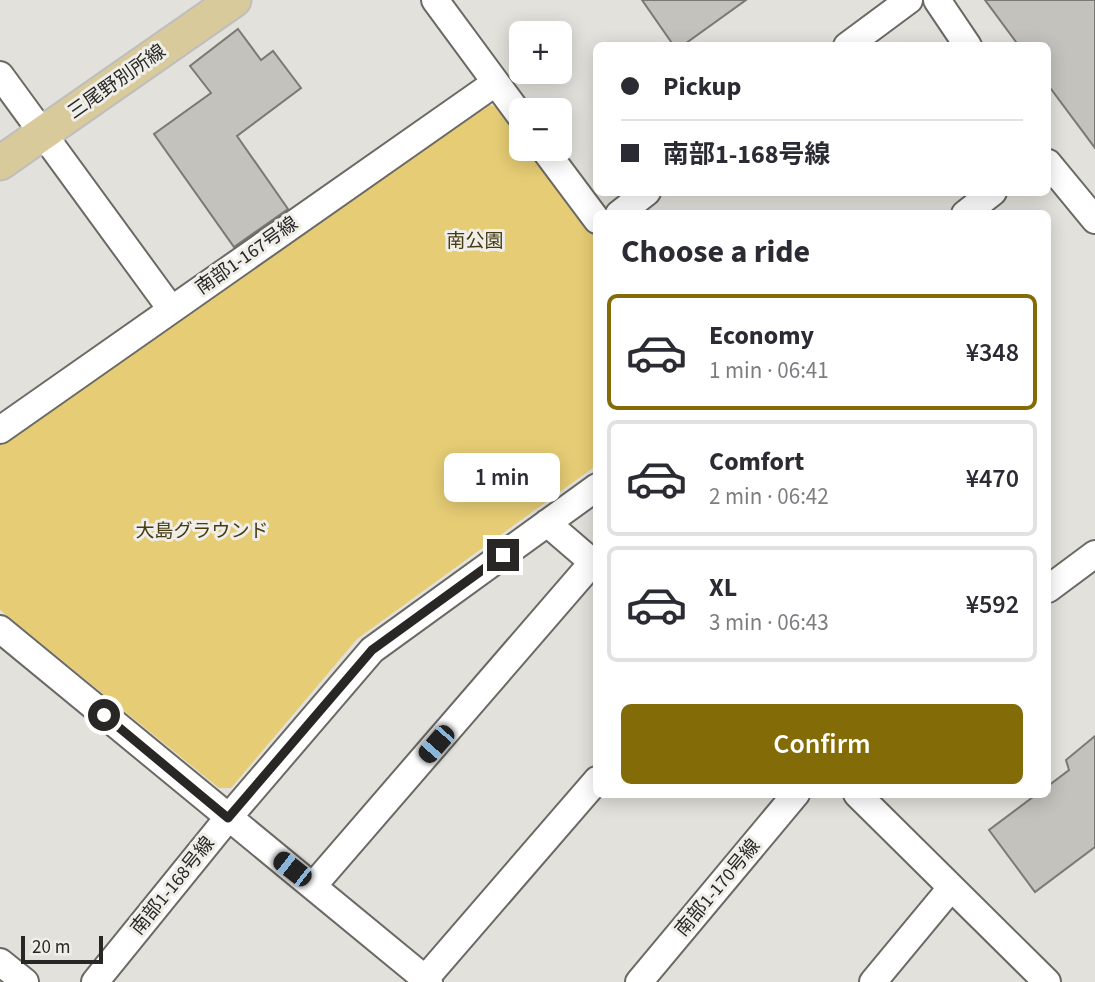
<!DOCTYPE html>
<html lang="en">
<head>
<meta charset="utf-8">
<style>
	:root { --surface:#fff; --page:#f2f2f3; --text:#2b2b33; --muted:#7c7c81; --line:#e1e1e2; --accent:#836c07 }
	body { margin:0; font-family:"Source Sans 3","Noto Sans JP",sans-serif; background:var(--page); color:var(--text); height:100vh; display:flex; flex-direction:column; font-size:26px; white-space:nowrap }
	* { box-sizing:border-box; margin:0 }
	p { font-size:23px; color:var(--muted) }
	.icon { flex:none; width:38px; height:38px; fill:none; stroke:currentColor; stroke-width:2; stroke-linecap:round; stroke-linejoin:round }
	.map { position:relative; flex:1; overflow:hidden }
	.details { position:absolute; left:593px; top:210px; width:458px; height:588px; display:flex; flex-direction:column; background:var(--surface); border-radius:10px; box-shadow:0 4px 18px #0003 }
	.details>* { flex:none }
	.hud { position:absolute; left:593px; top:42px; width:458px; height:154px; border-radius:10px; box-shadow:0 4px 18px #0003; display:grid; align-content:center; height:154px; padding:0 28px; background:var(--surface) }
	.tools { position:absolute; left:509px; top:21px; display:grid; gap:14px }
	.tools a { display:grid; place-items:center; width:63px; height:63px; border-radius:10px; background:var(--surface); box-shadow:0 4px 18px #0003; font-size:35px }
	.scale { position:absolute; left:21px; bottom:18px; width:82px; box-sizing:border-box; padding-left:7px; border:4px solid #282725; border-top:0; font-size:19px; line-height:24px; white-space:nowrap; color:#282725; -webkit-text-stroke:5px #efeee8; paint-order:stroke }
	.end { position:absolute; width:32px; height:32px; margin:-16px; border:9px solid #282725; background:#fff; box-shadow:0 0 0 4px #fff }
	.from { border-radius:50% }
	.bubble { position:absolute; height:49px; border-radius:10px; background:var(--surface); box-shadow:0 4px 18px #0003; font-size:23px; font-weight:600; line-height:49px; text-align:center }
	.car { position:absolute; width:21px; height:42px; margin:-21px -10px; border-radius:9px; box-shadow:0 0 5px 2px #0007; background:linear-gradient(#222 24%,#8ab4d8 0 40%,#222 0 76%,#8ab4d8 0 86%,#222 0) }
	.hud b { display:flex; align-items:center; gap:24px; height:66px; font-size:26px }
	.hud b+b { border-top:2px solid var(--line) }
	.hud i { width:18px; height:18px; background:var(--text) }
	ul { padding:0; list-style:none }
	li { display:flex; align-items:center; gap:21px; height:116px; margin:0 14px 10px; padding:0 14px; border:4px solid var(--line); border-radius:10px }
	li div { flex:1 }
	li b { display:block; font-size:26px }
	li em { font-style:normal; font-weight:600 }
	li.on { border-color:var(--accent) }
	li>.icon { width:63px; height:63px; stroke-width:1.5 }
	h2 { padding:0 28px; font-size:32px; line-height:84px }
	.button { display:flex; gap:14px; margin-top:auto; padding:14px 28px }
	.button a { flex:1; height:80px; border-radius:10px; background:var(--accent); color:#fff; font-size:28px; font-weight:600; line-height:80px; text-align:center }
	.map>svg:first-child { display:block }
</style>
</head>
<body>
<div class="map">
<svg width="1095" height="982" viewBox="0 0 1095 982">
	<rect width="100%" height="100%" fill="#e2e1db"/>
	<path fill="#e6cd75" d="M488 105 499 107 521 137 522 149H530L597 239V465L357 639 231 788H219L0 610V444Z"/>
	<path fill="#c4c2bd" stroke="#7a7974" stroke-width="2" d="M642 0H746L682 46H674Z
		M985 0H1095V148L1048 85V46H1019Z
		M238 29 261 60 273 51 301 88 237 136 288 209 234 247 154 134 211 93 190 66Z
		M1095 736V847L1035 892 989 830 1037 794H1048V786L1069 770 1066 760Z"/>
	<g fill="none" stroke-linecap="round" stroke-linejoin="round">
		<g stroke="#6a6964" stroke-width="30">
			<path id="minor" d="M435 0 522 118
				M937 0 968 46
				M847 46 909 0
				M0 75 171 309
				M544 149 597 220
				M1048 163 1095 220
				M619 214 647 192
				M965 214 993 192
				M0 430 495 83
				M547 523 597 566
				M1048 589 1095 554
				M0 629 429 982
				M857 794 1047 982
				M313 886 593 562
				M0 962 25 982
				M425 979 597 780
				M95 982 228 818 372 650 597 487
				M639 982 796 794
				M873 982 951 888"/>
		</g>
		<g stroke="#bebebe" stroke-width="37">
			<path id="major" d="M0 163 234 0"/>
		</g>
		<use href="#minor" stroke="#fff" stroke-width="26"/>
		<use href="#major" stroke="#d8ca9a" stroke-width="33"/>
	</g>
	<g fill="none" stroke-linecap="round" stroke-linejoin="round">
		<path stroke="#282725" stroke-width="9" d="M104 715 228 818 372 650 503 555"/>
	</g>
	<g text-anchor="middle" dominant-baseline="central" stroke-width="6" stroke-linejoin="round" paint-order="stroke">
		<g font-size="19" fill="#282725" stroke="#efeee8">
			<text transform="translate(117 82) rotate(-35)">三尾野別所線</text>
			<text transform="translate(247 256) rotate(-35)">南部1-167号線</text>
			<text transform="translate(173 886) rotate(-51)">南部1-168号線</text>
			<text transform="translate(718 888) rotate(-50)">南部1-170号線</text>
		</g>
		<g font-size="19" fill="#463b13" stroke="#efeee8">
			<text x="475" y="241">南公園</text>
			<text x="202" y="531">大島グラウンド</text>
		</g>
	</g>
</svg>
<div class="tools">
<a>+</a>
<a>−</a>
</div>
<div class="scale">20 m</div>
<i class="end from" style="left:104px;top:715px"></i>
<i class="end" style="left:503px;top:555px"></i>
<div class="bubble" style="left:444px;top:453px;width:116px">1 min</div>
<i class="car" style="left:436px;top:744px;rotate:221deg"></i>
<i class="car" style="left:292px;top:869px;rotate:308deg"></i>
<div class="hud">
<b><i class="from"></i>Pickup</b>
<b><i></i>南部1-168号線</b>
</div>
<section class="details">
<h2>Choose a ride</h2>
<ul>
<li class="on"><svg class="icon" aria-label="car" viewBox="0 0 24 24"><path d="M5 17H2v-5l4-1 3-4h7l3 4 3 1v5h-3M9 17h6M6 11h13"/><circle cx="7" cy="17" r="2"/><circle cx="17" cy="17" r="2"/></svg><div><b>Economy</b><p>1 min · 06:41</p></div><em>¥348</em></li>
<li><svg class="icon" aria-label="car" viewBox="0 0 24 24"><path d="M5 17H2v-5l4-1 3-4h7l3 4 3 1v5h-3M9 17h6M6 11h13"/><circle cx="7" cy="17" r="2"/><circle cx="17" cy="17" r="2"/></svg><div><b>Comfort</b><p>2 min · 06:42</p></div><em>¥470</em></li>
<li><svg class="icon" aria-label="car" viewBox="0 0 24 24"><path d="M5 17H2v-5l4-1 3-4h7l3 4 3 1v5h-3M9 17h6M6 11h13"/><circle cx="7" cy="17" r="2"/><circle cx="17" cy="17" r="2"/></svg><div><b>XL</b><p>3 min · 06:43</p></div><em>¥592</em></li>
</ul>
<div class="button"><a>Confirm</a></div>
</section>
</div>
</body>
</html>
